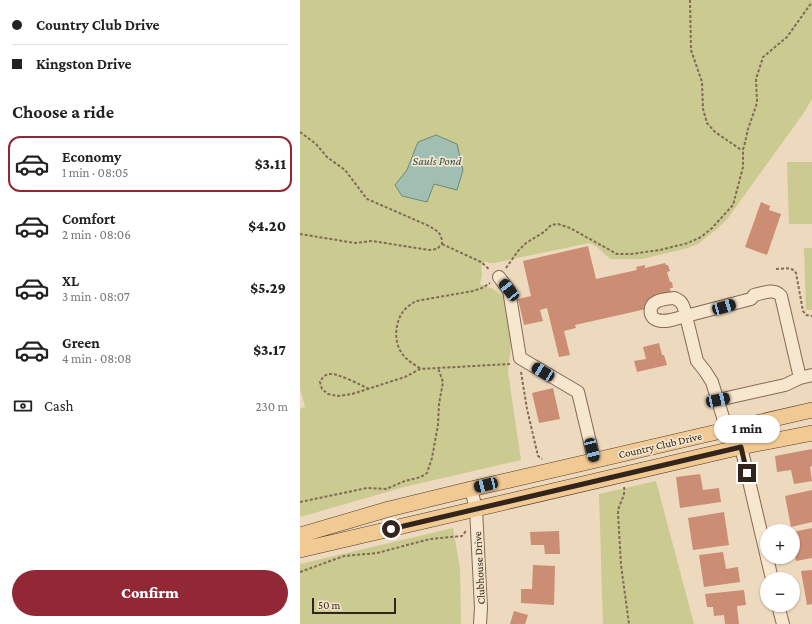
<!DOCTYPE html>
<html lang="en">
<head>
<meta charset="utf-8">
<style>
	:root { --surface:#fff; --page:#f6f6f6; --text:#222; --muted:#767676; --line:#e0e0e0; --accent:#922735 }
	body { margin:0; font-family:"Crimson Pro",serif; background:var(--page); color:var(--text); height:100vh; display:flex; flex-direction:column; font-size:15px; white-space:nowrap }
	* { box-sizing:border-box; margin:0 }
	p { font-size:13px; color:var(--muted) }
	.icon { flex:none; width:22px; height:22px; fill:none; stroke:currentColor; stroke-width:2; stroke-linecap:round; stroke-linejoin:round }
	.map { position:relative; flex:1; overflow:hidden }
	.side { display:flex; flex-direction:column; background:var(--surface); width:300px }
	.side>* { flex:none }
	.hud { display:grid; align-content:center; height:88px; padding:0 12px; background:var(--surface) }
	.buttons { position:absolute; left:460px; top:524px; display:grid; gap:8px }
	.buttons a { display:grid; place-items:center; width:40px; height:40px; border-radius:50%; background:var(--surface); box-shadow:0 1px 3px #0004; font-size:20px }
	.scale { position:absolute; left:12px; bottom:10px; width:84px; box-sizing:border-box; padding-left:4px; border:2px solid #33241b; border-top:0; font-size:11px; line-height:14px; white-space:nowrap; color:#33241b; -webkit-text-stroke:3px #f4e4cc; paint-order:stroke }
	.end { position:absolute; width:18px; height:18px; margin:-9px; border:5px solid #33241b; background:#fff; box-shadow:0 0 0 2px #fff }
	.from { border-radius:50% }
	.bubble { position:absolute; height:28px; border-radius:14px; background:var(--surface); box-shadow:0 1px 3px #0004; font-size:13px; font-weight:800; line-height:28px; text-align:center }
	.car { position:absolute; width:12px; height:24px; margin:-12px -6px; border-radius:5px; box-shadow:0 0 3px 1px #0007; background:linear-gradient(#222 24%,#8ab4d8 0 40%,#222 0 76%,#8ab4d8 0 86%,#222 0) }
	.hud b { display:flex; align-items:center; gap:14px; height:38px; font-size:15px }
	.hud b+b { border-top:1px solid var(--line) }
	.hud i { width:10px; height:10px; background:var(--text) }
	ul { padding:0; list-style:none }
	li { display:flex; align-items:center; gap:12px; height:56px; margin:0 8px 6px; padding:0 4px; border:2px solid transparent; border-radius:12px }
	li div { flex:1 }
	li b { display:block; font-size:15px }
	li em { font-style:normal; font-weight:800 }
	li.selected { border-color:var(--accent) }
	li>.icon { width:36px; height:36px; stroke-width:1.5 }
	h2 { padding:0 12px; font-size:18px; line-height:48px }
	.pay { display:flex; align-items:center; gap:10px; height:44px; padding:0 12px; font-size:15px }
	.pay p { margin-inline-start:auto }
	.action { display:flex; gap:8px; margin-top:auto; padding:8px 12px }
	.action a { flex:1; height:46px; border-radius:24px; background:var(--accent); color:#fff; font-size:16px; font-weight:800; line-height:46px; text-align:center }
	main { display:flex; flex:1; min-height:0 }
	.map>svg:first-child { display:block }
</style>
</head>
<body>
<main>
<section class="side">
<div class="hud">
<b><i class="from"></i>Country Club Drive</b>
<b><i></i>Kingston Drive</b>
</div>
<h2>Choose a ride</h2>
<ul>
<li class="selected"><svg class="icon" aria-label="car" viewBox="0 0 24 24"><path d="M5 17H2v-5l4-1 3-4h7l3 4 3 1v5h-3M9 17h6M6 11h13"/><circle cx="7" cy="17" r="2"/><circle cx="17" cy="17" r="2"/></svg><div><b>Economy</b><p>1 min · 08:05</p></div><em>$3.11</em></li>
<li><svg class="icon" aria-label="car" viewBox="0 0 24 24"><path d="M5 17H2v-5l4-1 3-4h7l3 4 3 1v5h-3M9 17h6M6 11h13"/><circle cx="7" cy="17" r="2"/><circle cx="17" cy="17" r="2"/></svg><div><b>Comfort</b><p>2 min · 08:06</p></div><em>$4.20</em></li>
<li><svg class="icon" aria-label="car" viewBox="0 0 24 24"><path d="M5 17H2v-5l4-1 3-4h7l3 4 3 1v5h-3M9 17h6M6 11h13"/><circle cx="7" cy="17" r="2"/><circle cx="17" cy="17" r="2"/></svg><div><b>XL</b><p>3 min · 08:07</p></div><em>$5.29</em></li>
<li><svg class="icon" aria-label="car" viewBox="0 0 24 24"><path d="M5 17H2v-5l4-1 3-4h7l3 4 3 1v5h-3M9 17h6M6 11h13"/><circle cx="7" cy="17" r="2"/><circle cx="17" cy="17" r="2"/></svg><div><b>Green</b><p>4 min · 08:08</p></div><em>$3.17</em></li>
</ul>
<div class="pay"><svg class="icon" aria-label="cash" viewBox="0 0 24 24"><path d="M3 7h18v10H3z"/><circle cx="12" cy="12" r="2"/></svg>Cash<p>230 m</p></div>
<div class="action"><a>Confirm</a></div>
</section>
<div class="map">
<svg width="512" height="624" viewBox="0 0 512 624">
	<rect width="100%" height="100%" fill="#edd9bd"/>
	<path fill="#caca91" d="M0 0H512V99L503 114 428 218 418 228 398 244 388 248 342 259H310L296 246 289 243 194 263H189L185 261 181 266 182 275 180 284 193 289 204 297 211 344 208 372 221 460 104 487 0 517V409L5 407 0 388Z
		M487 162H512V224H489Z
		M504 248H512V310H506Z
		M356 481 394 624H303L299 494Z
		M153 528 160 568 161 624H0V564Z"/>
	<path fill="#a1beb2" stroke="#688b7e" d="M136 135 157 144 163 170 157 190 134 184 127 202 102 196 95 185 107 170 118 142Z"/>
	<path fill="#cb8d73" d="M461 202 470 206 469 210 481 214 467 255 445 247Z
		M288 246 296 279 337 270 336 267 345 265V268L365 263 366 265H368L370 271 367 272 370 282H372L373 288H370L373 302 358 301 345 304 346 309 275 325 276 328 264 331 270 355 259 357 247 308 240 310 243 321 224 325 218 299 231 296 223 261Z
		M359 343 362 355H364L367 365 337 372 334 361 346 359 343 347Z
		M253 388 260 419 239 423 232 393Z
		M512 449V466L510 467 512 481 494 484 491 470 477 472 475 456Z
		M400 474 403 490 419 488 421 502 380 508 376 477Z
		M512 490V522L491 527 485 496Z
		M424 512 429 545 393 550 388 518Z
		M512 528V558L496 561 493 545V532Z
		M259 531 260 554H245L244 545H231L230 532Z
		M423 552 426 569 438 567 440 582 404 587 399 555Z
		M233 565 255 566 254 605 221 603V589H232Z
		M512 570V604L507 605 501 571Z
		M444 590 446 605 437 606 439 624H425L424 615 414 616 413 607H407L405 594Z
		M214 611 228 615 225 624H210Z"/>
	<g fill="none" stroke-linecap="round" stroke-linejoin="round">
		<g stroke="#846956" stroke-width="14">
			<path id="minor" d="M199 277 209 290 220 358 278 392 294 459
				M374 298C383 301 384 307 386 316 378 318 366 323 357 320 354 319 352 317 351 314 348 300 364 299 374 298Z
				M500 378 512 375
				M418 400 485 385 500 378 481 296C474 288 464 293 454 295L451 299 386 316 397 361 405 371 412 382 427 430 441 447 472 579
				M171 489 176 509 181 608 180 624
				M478 605 483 624"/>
		</g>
		<g stroke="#51392b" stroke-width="16">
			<path id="major" d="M0 535 89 509 171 489 512 410
				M0 550 441 447 512 433"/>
		</g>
		<path stroke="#846956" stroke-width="2" stroke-dasharray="3 2" stroke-linecap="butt" d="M390 0 391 50 402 82 403 109 407 123 415 132 440 149H443L444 147 448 129 456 106 457 101 456 79 463 57 487 37 512 2
			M0 132 16 144 27 157 45 170 67 199 127 225C137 231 142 232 142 244L137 249 129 250 72 241 55 243 0 234
			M142 244 181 262 190 270
			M206 268 218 251 226 243 244 232 251 225 258 224 270 228 317 254H331L360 250 388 243 401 237 412 228 433 205 443 167V149
			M476 269C483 269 492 266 496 273L503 311 506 315 512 316
			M120 368C113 364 105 359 101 352 94 341 95 324 102 313 105 308 111 304 116 301L173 291 182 288 190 283
			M221 372 227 409 238 456 242 459
			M69 389C61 385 37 373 30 374 25 374 22 378 20 382L22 389 28 394 38 396 52 394 105 377 120 369 210 364
			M324 487C326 497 318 504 318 513L321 565 329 624
			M0 502 67 488 86 489 105 481 121 477 127 473 132 458 138 425 139 404 143 382 138 368
			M0 572 44 556 77 553 130 539 162 536 166 531"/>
		<use href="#minor" stroke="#f8e7cf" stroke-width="12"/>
		<use href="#major" stroke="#f1c993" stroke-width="15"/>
	</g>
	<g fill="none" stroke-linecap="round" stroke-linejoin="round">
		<path stroke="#33241b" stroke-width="5" d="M91 529 441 447 447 473"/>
	</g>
	<g text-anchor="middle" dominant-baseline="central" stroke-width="3.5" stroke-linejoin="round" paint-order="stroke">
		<g font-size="11" fill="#33241b" stroke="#f4e4cc">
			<text transform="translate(360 445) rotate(-13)">Country Club Drive</text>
			<text transform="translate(179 568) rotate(-93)">Clubhouse Drive</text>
		</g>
		<g font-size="12" font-style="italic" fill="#2a534c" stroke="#f4e4cc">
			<text x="137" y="161">Sauls Pond</text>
		</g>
	</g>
</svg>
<div class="buttons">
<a>+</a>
<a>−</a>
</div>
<div class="scale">50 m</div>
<i class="end from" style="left:91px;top:529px"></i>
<i class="end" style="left:447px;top:473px"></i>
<div class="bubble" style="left:414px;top:415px;width:66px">1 min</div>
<i class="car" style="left:209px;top:290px;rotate:322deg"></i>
<i class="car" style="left:424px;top:307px;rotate:74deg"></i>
<i class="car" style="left:243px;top:372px;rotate:301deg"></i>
<i class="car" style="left:418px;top:400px;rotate:78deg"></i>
<i class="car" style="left:292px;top:450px;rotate:166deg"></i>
<i class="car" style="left:186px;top:485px;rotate:257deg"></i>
</div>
</main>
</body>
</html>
